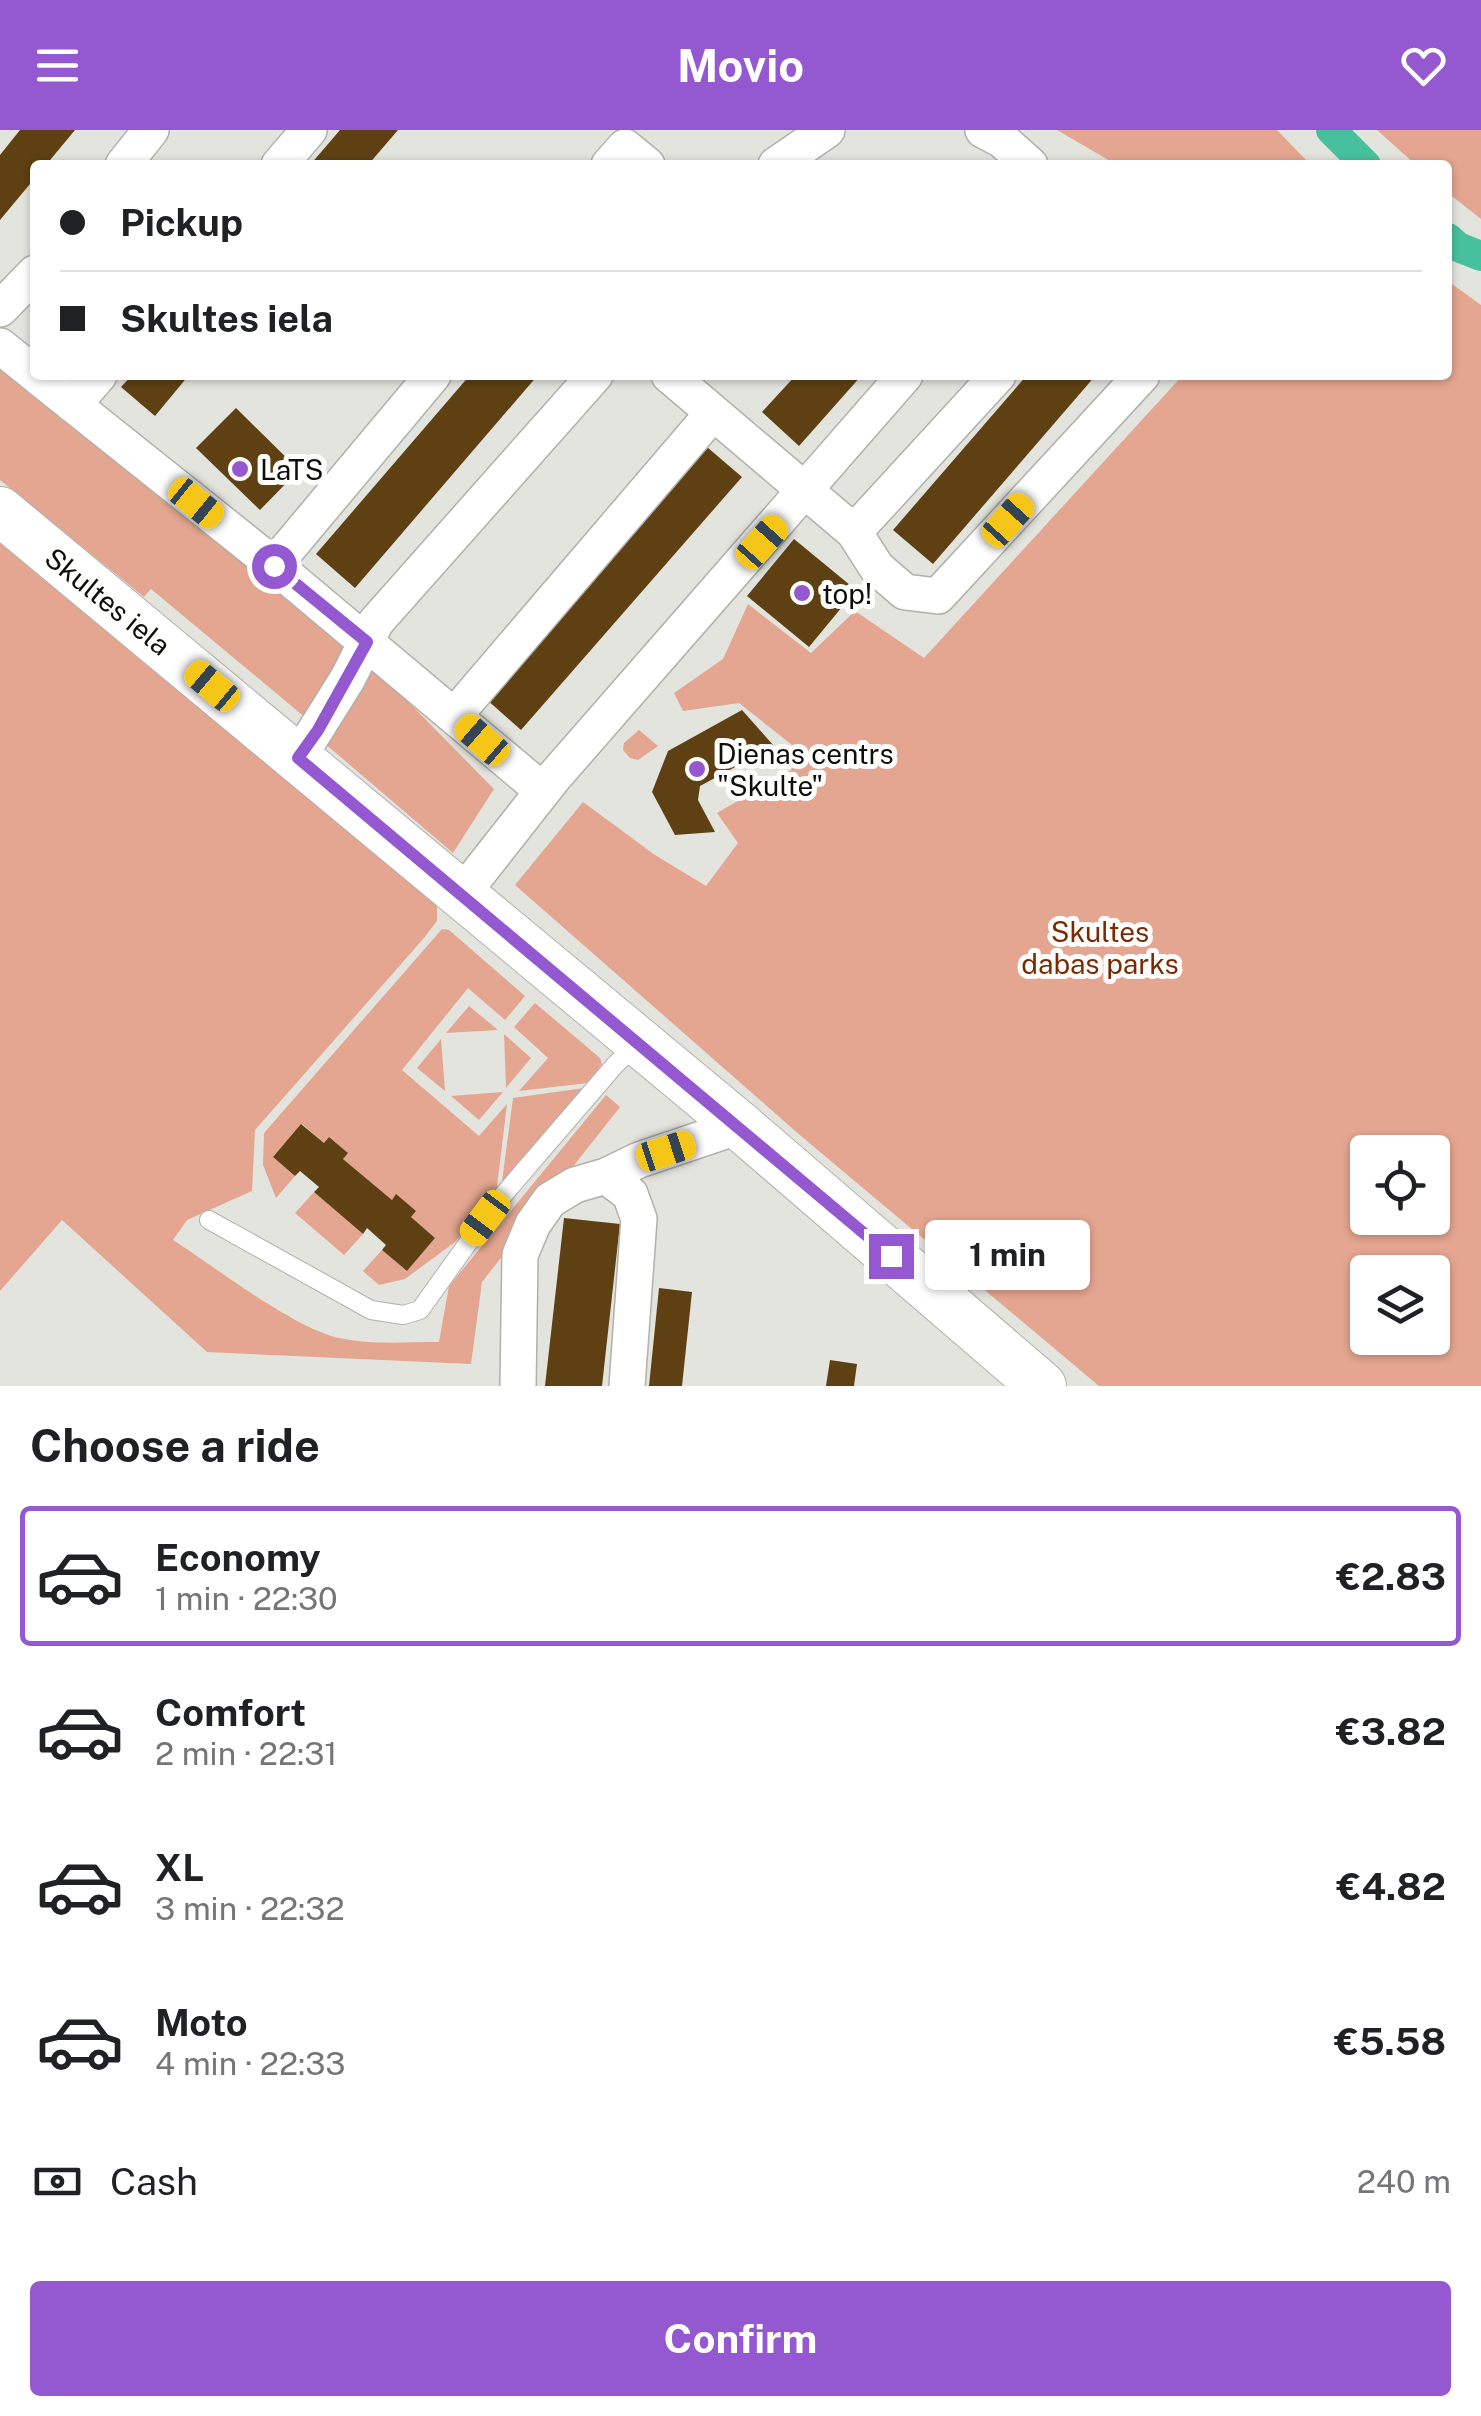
<!DOCTYPE html>
<html lang="en">
<head>
<meta charset="utf-8">
<style>
	:root { --surface:#fff; --page:#f6f6f6; --text:#202124; --muted:#757577; --line:#e0e0e0; --accent:#9459d1 }
	body { margin:0; font-family:"Public Sans",sans-serif; background:var(--page); color:var(--text); height:100vh; display:flex; flex-direction:column; font-size:38px; white-space:nowrap }
	* { box-sizing:border-box; margin:0 }
	p { font-size:32px; color:var(--muted) }
	.icon { flex:none; width:55px; height:55px; fill:none; stroke:currentColor; stroke-width:2; stroke-linecap:round; stroke-linejoin:round }
	.map { position:relative; height:1256px; overflow:hidden }
	.panel { display:flex; flex-direction:column; background:var(--surface); flex:1 }
	.panel>* { flex:none }
	.banner { position:absolute; left:30px; top:30px; width:1422px; height:220px; border-radius:10px; box-shadow:0 2px 8px #0004; display:grid; align-content:center; height:220px; padding:0 30px; background:var(--surface) }
	.buttons { position:absolute; left:1350px; top:1005px; display:grid; gap:20px }
	.buttons a { display:grid; place-items:center; width:100px; height:100px; border-radius:10px; background:var(--surface); box-shadow:0 2px 8px #0004; font-size:50px }
	.end { position:absolute; width:45px; height:45px; margin:-22px; border:12px solid #9459d1; background:#fff; box-shadow:0 0 0 5px #fff }
	.from { border-radius:50% }
	.bubble { position:absolute; height:70px; border-radius:10px; background:var(--surface); box-shadow:0 2px 8px #0004; font-size:32px; font-weight:700; line-height:70px; text-align:center }
	.car { position:absolute; width:30px; height:60px; margin:-30px -15px; border-radius:12px; box-shadow:0 0 8px 2px #0007; background:linear-gradient(#f5c518 24%,#345 0 40%,#f5c518 0 76%,#345 0 86%,#f5c518 0) }
	.banner b { display:flex; align-items:center; gap:35px; height:95px; font-size:38px }
	.banner b+b { border-top:2px solid var(--line) }
	.banner i { width:25px; height:25px; background:var(--text) }
	ul { padding:0; list-style:none }
	li { display:flex; align-items:center; gap:30px; height:140px; margin:0 20px 15px; padding:0 10px; border:5px solid transparent; border-radius:10px }
	li div { flex:1 }
	li b { display:block; font-size:38px }
	li em { font-style:normal; font-weight:700 }
	li.current { border-color:var(--accent) }
	li>.icon { width:90px; height:90px; stroke-width:1.5 }
	h2 { padding:0 30px; font-size:45px; line-height:120px }
	.pay { display:flex; align-items:center; gap:25px; height:110px; padding:0 30px; font-size:38px }
	.pay p { margin-inline-start:auto }
	.cta { display:flex; gap:20px; margin-top:auto; padding:20px 30px }
	.cta a { flex:1; height:115px; border-radius:10px; background:var(--accent); color:#fff; font-size:40px; font-weight:700; line-height:115px; text-align:center }
	header { display:flex; justify-content:space-between; align-items:center; height:130px; padding:0 30px; background:var(--accent); color:#fff; font-size:45px; font-weight:700 }
	.map>svg:first-child { display:block }
</style>
</head>
<body>
<header><svg class="icon" aria-label="menu" viewBox="0 0 24 24"><path d="M4 6h16M4 12h16M4 18h16"/></svg>Movio<svg class="icon" aria-label="heart" viewBox="0 0 24 24"><path d="M12 20l-8-8c-3-5 5-10 8-4 3-6 11-1 8 4z"/></svg></header>
<div class="map">
<svg width="1481" height="1256" viewBox="0 0 1481 1256">
	<rect width="100%" height="100%" fill="#e4e4de"/>
	<path fill="#e4a690" fill-rule="evenodd" d="M1057 0H1277L1311 35H1117Z
		M1377 0H1481V89L1448 63V35H1416Z
		M1448 151 1481 175V1256H1099L801 1006 515 755 583 672 655 725 706 756 738 713 717 683 791 640 797 619 739 573 683 581 674 563 723 529 748 474 811 523 855 481 924 528 1183 245H1448ZM1368 1022H1432V1088H1368ZM1368 1142H1432V1208H1368Z
		M0 236 357 515 307 589 151 459 144 467 0 350Z
		M0 402 437 775V791L424 808 255 1000 252 1061 187 1090 173 1110C215 1137 292 1197 339 1208 371 1215 406 1212 439 1212L449 1156 606 965 620 977 482 1152 471 1234 207 1222 62 1090 0 1161Z
		M370 533 494 659 453 723 323 612Z
		M639 600 658 616 638 630 630 628 623 620 624 613Z
		M442 799 449 800 525 866 505 890 468 858 402 940 479 1006 507 974 496 1065 455 1112 405 1149 379 1155 363 1141 382 1120 407 1141 435 1108 411 1087 396 1065 392 1070 343 1029 347 1022 329 1007 324 1013 302 994 273 1027 295 1046 276 1068 263 1035 264 1003Z
		M535 873 600 928 602 934 588 953 519 961 548 928 514 897Z
		M469 876 498 900 446 903Z
		M504 904 531 928 506 958Z
		M441 909 445 961 417 938Z
		M584 958 501 1059 513 968Z
		M503 962 479 990 451 966Z
		M314 1062 363 1104 344 1125 295 1083Z"/>
	<g fill="none" stroke-linecap="round" stroke-linejoin="round">
		<path stroke="#47c19d" stroke-width="30" d="M1331 0 1366 35
			M1448 108 1458 117 1481 126"/>
	</g>
	<path fill="#5e4013" d="M20 0H75L46 35H35V48L0 90V25Z
		M340 0H398L368 35H310Z
		M132 245H189L155 286 121 257Z
		M470 245H538L355 458 316 424Z
		M796 245H862L799 316 762 282Z
		M1027 245H1096L933 434 893 400Z
		M236 278 299 340 260 380 196 318Z
		M707 317 742 347 521 600 486 569Z
		M794 409 856 460 809 517 747 466Z
		M742 580 774 616 700 656 698 670 715 702 675 705 652 662 668 621Z
		M301 994 324 1013 329 1007 348 1023 343 1029 392 1070 396 1064 416 1081 411 1087 435 1108 407 1141 382 1120 386 1115 367 1098 363 1104 314 1062 319 1057 300 1041 295 1046 273 1027Z
		M564 1088 620 1094 602 1256H545Z
		M659 1158 692 1162 682 1256H649Z
		M830 1230 857 1234 854 1256H826Z"/>
	<g fill="none" stroke-linecap="round" stroke-linejoin="round">
		<g stroke="#b1b0ab" stroke-width="20">
			<path id="service" d="M209 1090 371 1180 403 1185 420 1180 498 1071 615 935 637 914"/>
		</g>
		<g stroke="#b1b0ab" stroke-width="38">
			<path id="minor" d="M983 0 1002 10 1030 35
				M123 35 151 0
				M279 35 309 0
				M609 35 625 17 647 35
				M776 35 827 0
				M0 179 35 143
				M0 216 35 244
				M36 245 274 435 543 661
				M669 245 854 402
				M998 245 854 402 877 438 905 462 938 466 1142 245
				M73 275 99 245
				M274 435 433 245
				M454 586 713 283
				M298 628 348 548 376 492 595 245
				M462 764 554 647 905 245
				M606 1046 630 1064 639 1089 627 1256
				M518 1256 520 1125 533 1094 550 1070 575 1055 606 1046 639 1030 740 996"/>
		</g>
		<g stroke="#b1b0ab" stroke-width="50">
			<path id="secondary" d="M0 381 740 996 1042 1256"/>
		</g>
		<use href="#service" stroke="#fff" stroke-width="18"/>
		<use href="#minor" stroke="#fff" stroke-width="35"/>
		<use href="#secondary" stroke="#fff" stroke-width="48"/>
	</g>
	<g fill="none" stroke-linecap="round" stroke-linejoin="round">
		<path stroke="#9459d1" stroke-width="12" d="M274 436 367 512 318 600 298 628 891 1126"/>
	</g>
	<g fill="#9459d1" stroke="#fffffe" stroke-width="4">
		<circle cx="240" cy="339" r="10"/>
		<circle cx="802" cy="463" r="10"/>
		<circle cx="697" cy="639" r="10"/>
	</g>
	<g text-anchor="middle" dominant-baseline="central" stroke-width="10" stroke-linejoin="round" paint-order="stroke">
		<g font-size="28" fill="#0e0e0c" stroke="#fffffe" text-anchor="start">
			<text x="260" y="339">LaTS</text>
			<text x="822" y="463">top!</text>
			<text x="717" y="623">Dienas centrs<tspan x="717" dy="32">"Skulte"</tspan></text>
		</g>
		<g font-size="28" fill="#0e0e0c" stroke="#fffffe">
			<text transform="translate(108 471) rotate(39)">Skultes iela</text>
		</g>
		<g font-size="28" fill="#7a2a03" stroke="#fffffe">
			<text x="1100" y="801">Skultes<tspan x="1100" dy="32">dabas parks</tspan></text>
		</g>
	</g>
</svg>
<div class="buttons">
<a><svg class="icon" aria-label="locate" viewBox="0 0 24 24"><circle cx="12" cy="12" r="6"/><path d="M12 2v4M12 18v4M2 12h4M18 12h4"/></svg></a>
<a><svg class="icon" aria-label="layers" viewBox="0 0 24 24"><path d="M12 4l9 5-9 5-9-5zM3 14l9 5 9-5"/></svg></a>
</div>
<i class="end from" style="left:274px;top:436px"></i>
<i class="end" style="left:891px;top:1126px"></i>
<div class="bubble" style="left:925px;top:1090px;width:165px">1 min</div>
<i class="car" style="left:196px;top:373px;rotate:129deg"></i>
<i class="car" style="left:1008px;top:390px;rotate:42deg"></i>
<i class="car" style="left:762px;top:412px;rotate:42deg"></i>
<i class="car" style="left:212px;top:556px;rotate:310deg"></i>
<i class="car" style="left:482px;top:610px;rotate:311deg"></i>
<i class="car" style="left:666px;top:1021px;rotate:72deg"></i>
<i class="car" style="left:485px;top:1088px;rotate:217deg"></i>
<div class="banner">
<b><i class="from"></i>Pickup</b>
<b><i></i>Skultes iela</b>
</div>
</div>
<section class="panel">
<h2>Choose a ride</h2>
<ul>
<li class="current"><svg class="icon" aria-label="car" viewBox="0 0 24 24"><path d="M5 17H2v-5l4-1 3-4h7l3 4 3 1v5h-3M9 17h6M6 11h13"/><circle cx="7" cy="17" r="2"/><circle cx="17" cy="17" r="2"/></svg><div><b>Economy</b><p>1 min · 22:30</p></div><em>€2.83</em></li>
<li><svg class="icon" aria-label="car" viewBox="0 0 24 24"><path d="M5 17H2v-5l4-1 3-4h7l3 4 3 1v5h-3M9 17h6M6 11h13"/><circle cx="7" cy="17" r="2"/><circle cx="17" cy="17" r="2"/></svg><div><b>Comfort</b><p>2 min · 22:31</p></div><em>€3.82</em></li>
<li><svg class="icon" aria-label="car" viewBox="0 0 24 24"><path d="M5 17H2v-5l4-1 3-4h7l3 4 3 1v5h-3M9 17h6M6 11h13"/><circle cx="7" cy="17" r="2"/><circle cx="17" cy="17" r="2"/></svg><div><b>XL</b><p>3 min · 22:32</p></div><em>€4.82</em></li>
<li><svg class="icon" aria-label="car" viewBox="0 0 24 24"><path d="M5 17H2v-5l4-1 3-4h7l3 4 3 1v5h-3M9 17h6M6 11h13"/><circle cx="7" cy="17" r="2"/><circle cx="17" cy="17" r="2"/></svg><div><b>Moto</b><p>4 min · 22:33</p></div><em>€5.58</em></li>
</ul>
<div class="pay"><svg class="icon" aria-label="cash" viewBox="0 0 24 24"><path d="M3 7h18v10H3z"/><circle cx="12" cy="12" r="2"/></svg>Cash<p>240 m</p></div>
<div class="cta"><a>Confirm</a></div>
</section>
</body>
</html>
